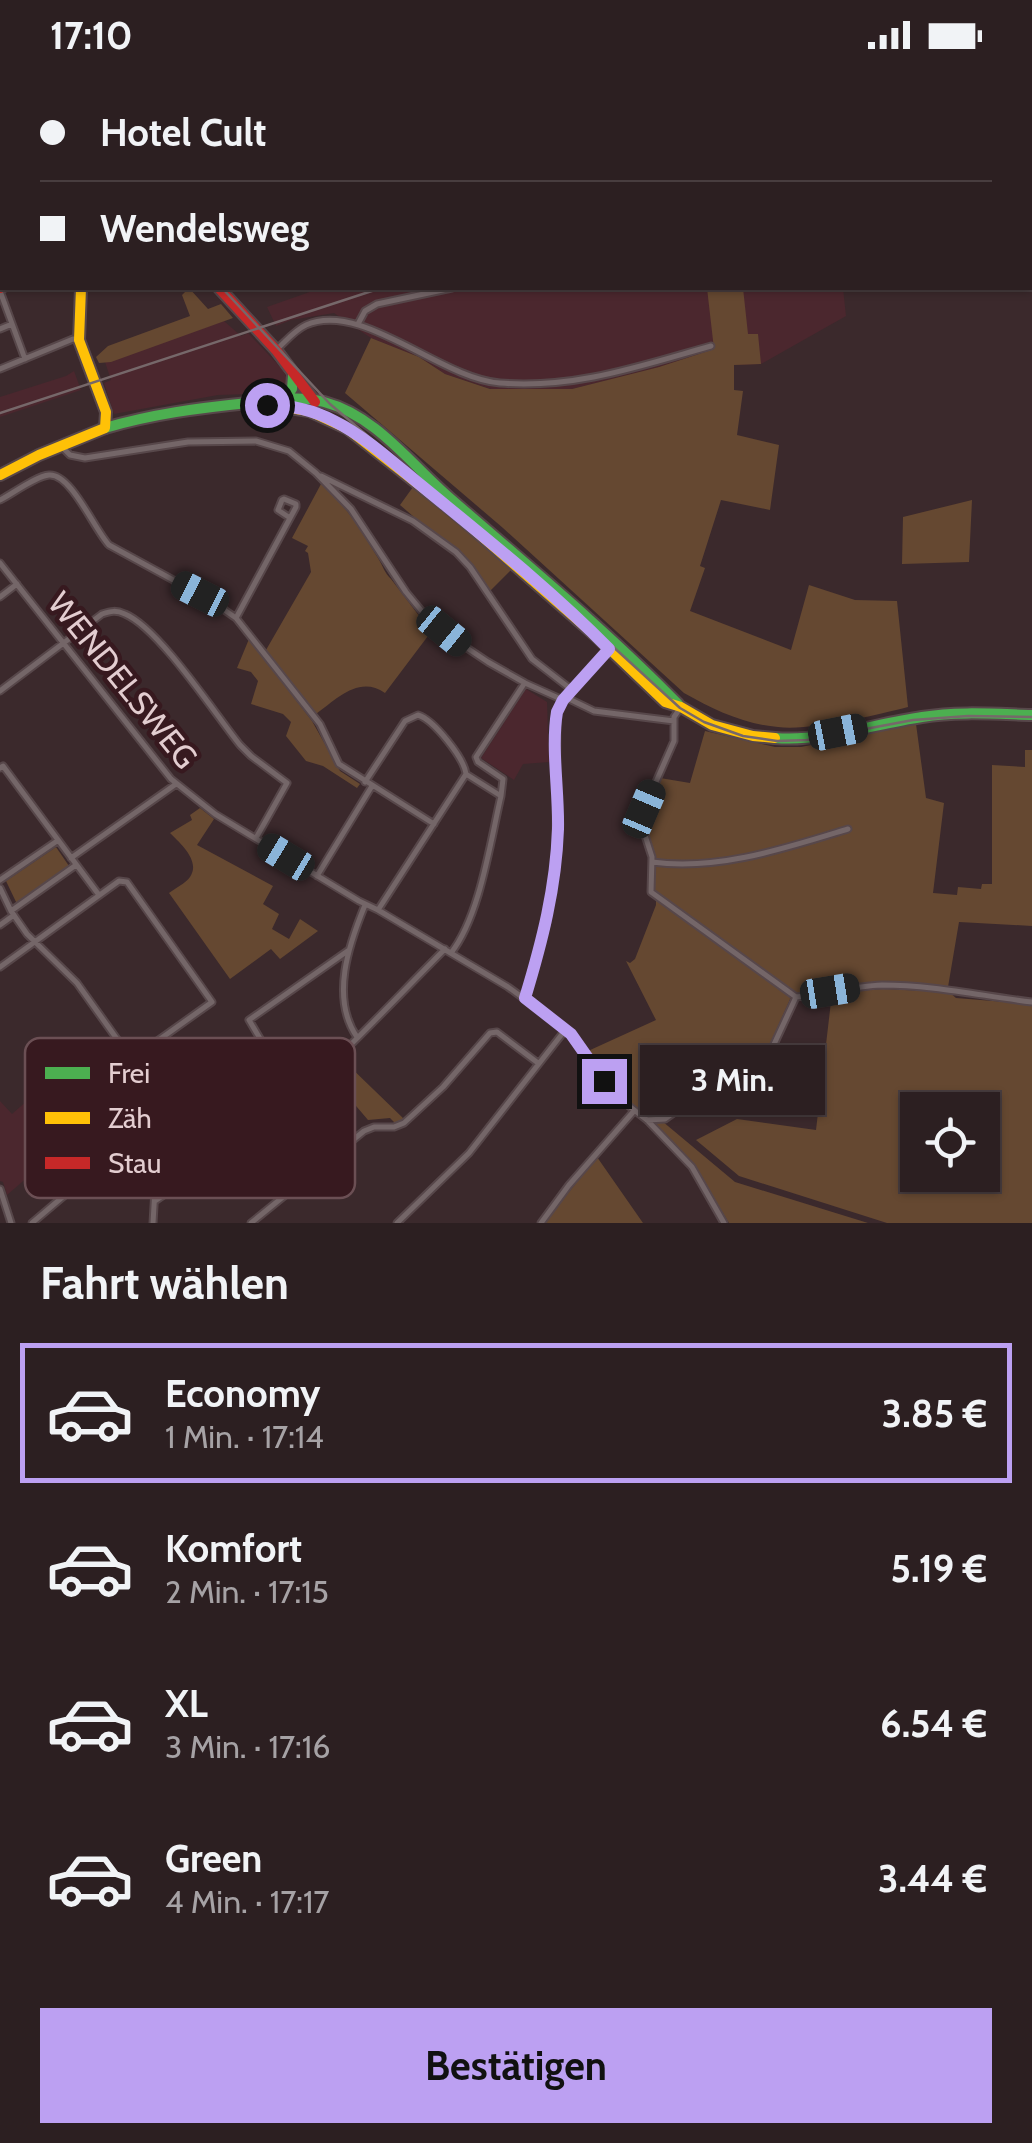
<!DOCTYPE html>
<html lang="de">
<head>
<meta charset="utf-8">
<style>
	:root { --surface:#2c1f21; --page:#34272a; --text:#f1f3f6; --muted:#a6a2a5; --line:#483d3f; --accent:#bca0f2 }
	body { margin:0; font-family:Cabin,sans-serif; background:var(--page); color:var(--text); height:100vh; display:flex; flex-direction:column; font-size:38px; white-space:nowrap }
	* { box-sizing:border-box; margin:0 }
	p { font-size:32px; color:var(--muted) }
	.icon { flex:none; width:55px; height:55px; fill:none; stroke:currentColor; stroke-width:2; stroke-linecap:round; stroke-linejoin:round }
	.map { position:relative; height:1153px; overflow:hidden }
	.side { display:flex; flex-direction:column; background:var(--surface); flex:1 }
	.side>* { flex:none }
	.hud { position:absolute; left:0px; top:0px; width:1032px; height:220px; box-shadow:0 2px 8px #0004,0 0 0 2px var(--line); display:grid; align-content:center; height:220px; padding:0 40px; background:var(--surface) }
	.buttons { position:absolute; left:900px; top:1022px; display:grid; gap:20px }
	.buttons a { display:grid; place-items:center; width:100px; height:100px; border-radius:0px; background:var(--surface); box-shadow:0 2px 8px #0004,0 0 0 2px var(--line); font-size:50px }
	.end { position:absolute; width:45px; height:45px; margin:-22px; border:12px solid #bca0f2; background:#111; box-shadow:0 0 0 5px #111 }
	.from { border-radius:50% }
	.bubble { position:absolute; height:70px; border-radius:0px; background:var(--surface); box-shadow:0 2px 8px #0004,0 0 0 2px var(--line); font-size:32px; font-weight:700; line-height:70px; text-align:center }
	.car { position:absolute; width:30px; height:60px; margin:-30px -15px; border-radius:12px; box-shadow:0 0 8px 2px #0007; background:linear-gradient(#222 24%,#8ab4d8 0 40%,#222 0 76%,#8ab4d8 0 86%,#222 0) }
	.hud b { display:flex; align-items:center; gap:35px; height:95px; font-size:38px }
	.hud b+b { border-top:2px solid var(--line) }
	.hud i { width:25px; height:25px; background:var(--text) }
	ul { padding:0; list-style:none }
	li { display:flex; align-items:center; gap:30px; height:140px; margin:0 20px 15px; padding:0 20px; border:5px solid transparent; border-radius:0px }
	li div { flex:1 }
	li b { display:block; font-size:38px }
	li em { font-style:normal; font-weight:700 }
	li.selected { border-color:var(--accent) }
	li>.icon { width:90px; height:90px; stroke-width:1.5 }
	h2 { padding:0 40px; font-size:45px; line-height:120px }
	.action { display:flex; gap:20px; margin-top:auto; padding:20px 40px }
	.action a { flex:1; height:115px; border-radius:0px; background:var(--accent); color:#111; font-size:40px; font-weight:700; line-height:115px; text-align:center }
	.status { display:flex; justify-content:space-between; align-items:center; height:70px; padding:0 50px; background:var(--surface); direction:ltr }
	.status svg { height:28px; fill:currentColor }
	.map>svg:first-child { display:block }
</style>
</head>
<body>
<div class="status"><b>17:10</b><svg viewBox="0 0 49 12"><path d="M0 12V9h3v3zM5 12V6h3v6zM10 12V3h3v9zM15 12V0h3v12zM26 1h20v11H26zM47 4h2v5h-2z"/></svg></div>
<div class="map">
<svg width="1032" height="1153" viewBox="0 0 1032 1153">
	<rect width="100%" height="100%" fill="#3b292c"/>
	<path fill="#4b272e" d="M321 218H843L846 246 761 294 734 295 731 274 659 297 572 319H491L445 304 419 287 371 268 334 243 291 250 276 256 267 237Z
		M224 251 241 266 248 263 283 300 287 309 286 318 279 323 218 325 114 344 104 313 111 310 105 292Z
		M74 301 81 320 0 347V327L66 306Z
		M526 619 547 632 549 692 523 694 514 710 481 688Z
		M44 1016 81 1061 7 1125 3 1112 0 1111V1031L12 1044Z"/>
	<path fill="#654831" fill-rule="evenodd" d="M189 218 208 239 221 234 233 248 111 292 99 293 96 287 108 276 190 246 182 225Z
		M707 218H743L748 264H758L761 294 734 295V320L743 321 737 365 779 375 770 440 721 430 700 496 705 498 690 541 791 580 809 515 855 530 897 531 908 637C876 645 811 661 778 657 744 654 714 640 684 623L503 458 345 323 371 268 419 287 445 304 490 319H572L659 297 714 279Z
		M321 414C345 433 362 462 378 488 383 496 384 502 391 509L420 547 434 558 385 623C359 605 337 629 316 644L266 580 311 502 308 483 305 481 308 476 292 468Z
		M413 417 512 499 488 523 463 489 400 435Z
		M972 430 969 492 902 494 903 447Z
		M249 569 312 651 340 701 360 714 357 718 323 696 306 691 286 666 291 652 283 644 251 634 258 611 251 602 237 598Z
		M916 654 926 728 944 733 933 823 957 825 958 817 981 819 982 814H992V695L1025 697V680H1032V856L959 852 948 917 881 913 795 924 654 821V789L643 757 646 740 660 708 690 713 705 661 775 677H801Z
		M200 738 214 749 197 775 273 816 263 834 279 844 272 859 289 869 300 849 318 861 280 889 271 879 230 909 169 823C174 819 186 813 190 807 201 791 180 773 170 763L192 750 190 745Z
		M56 777 69 796 17 834 6 811Z
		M656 828 792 925 765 985 708 1015 660 1047 649 1046 635 1037 606 1007 588 981 656 950 626 891 630 893 635 889 656 835Z
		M883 919 949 922 956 928 1032 934V1153H887L739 1106 696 1070 737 1049 816 1060 832 923ZM918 1040H982V1105H918Z
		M343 990 404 1049 395 1053 390 1048 368 1050 351 1030 321 1009Z
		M662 1051 735 1112 868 1153H729L694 1095 655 1053Z
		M597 1087 643 1153H544Z"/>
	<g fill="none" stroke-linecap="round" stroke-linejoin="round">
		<g stroke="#57474a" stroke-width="9">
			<path id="street" d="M459 0 477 2
				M183 2 185 0
				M263 2V0
				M371 2 372 0
				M480 2 481 0
				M589 2 590 0
				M699 2V0
				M0 30H2
				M0 67 2 65
				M0 115 2 114
				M0 221 25 289
				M358 254 365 241 377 234 452 218
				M0 259 12 254
				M277 279C286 271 295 260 306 255 361 230 441 309 500 313 575 319 640 296 711 276
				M0 299 73 269 79 270
				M62 377 70 385 85 388 188 372 256 371 289 381 316 403 351 439 406 522 425 545 464 576 488 592 525 613 563 630
				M321 406 413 451 456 482 470 497 532 589 572 620
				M0 430C12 424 36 406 49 405 71 403 94 459 109 475L210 530 236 548 320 654 339 694 434 754
				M0 493 171 709 215 744 359 831 378 840 508 917 566 959 604 1011 629 1036 647 1050 692 1097 724 1153
				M0 527 17 514
				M236 548 296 437V434L284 429 282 430 278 440 290 448
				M0 621 102 544C111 541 116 540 125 544 159 558 215 644 240 675L251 686 287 713 256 768
				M565 627 594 641 674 651
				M681 637 674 647V671L644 739 641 753 652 787 651 822 796 927
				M0 698 3 696 99 825
				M365 712 405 651 418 645C434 650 464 688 466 704
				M501 726 503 709 478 692 476 687 524 614
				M71 788 176 714
				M652 792C718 801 786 778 848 759
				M317 806 372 716
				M0 810 57 771
				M0 818 11 841 27 864 77 913 117 969 133 1019 151 1088 155 1119 153 1153
				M378 840 466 704
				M11 841 76 795
				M0 855 14 845
				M451 883C480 846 490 773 501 726L466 704
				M0 897 119 811 127 812 212 932 125 994
				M796 927C825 924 853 916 882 915 933 915 982 926 1032 932
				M525 928 547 852 556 786 557 642 565 627 609 579
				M357 967C330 928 349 874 365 835
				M299 1024 265 977 249 950 349 880
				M647 1050 665 1049 710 1017 769 985 796 927
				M0 1119 11 1153
				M155 1131C197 1102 241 1074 280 1040 338 991 390 934 445 879
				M32 1153 144 1058 265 977
				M251 1153 364 1061 374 1057H394L404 1053 443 1017 490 963 497 962 538 993
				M397 1153 469 1083 566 959
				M541 1153 569 1115 634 1041"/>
		</g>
		<g stroke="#57474a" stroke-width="14">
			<path id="fast" d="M802 0 827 2
				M284 329 292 319 293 305
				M105 358C152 344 199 338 248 333 273 330 299 325 324 332 377 346 411 395 451 429 528 496 607 561 678 634
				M775 668C823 672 874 654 922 647 958 641 996 644 1032 645"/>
		</g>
		<g stroke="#57474a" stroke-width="14">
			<path id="slow" d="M250 332 309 341 348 359 455 443 596 566 665 632 681 637 712 655 753 666 775 668
				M0 405 39 385 105 358 106 342 79 270 81 218"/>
		</g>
		<g stroke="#57474a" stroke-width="14">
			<path id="jam" d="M22 0 25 2
				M65 2 66 0
				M778 2 788 0
				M1030 27H1032
				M1030 37H1032
				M0 218 2 217
				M219 218 276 280 315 332"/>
		</g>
		<use href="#street" stroke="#746668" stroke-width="5"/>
		<use href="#fast" stroke="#4caf50" stroke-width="10"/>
		<use href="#slow" stroke="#ffc107" stroke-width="10"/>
		<use href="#jam" stroke="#c62828" stroke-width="10"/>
		<path stroke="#76686a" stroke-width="2.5" d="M0 209H2
			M222 218 330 334 561 529 680 638 704 652 743 666 777 671 807 670 913 650 968 646 1032 647"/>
		<path stroke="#76686a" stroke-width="2.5" d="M709 2 710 0
			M1030 156H1032
			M0 343 381 218"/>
	</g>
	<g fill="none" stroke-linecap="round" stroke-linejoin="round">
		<path stroke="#bca0f2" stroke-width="12" d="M267 335C291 335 313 340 334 351 368 368 398 397 428 421 489 471 553 522 609 579L563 630 557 642C551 678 559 722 558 759 556 818 542 872 525 928L571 964 604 1011"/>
	</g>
	<g text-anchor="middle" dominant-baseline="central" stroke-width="9" stroke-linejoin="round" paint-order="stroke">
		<g font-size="32" fill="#e3cdd0" stroke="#37191f">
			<text transform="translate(123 610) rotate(51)">WENDELSWEG</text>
		</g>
	</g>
	<rect x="25" y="968" width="330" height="160" rx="15" fill="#37191f" stroke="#6b4f54" stroke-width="2.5"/>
	<rect x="45" y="997" width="45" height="12" fill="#4caf50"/>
	<rect x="45" y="1042" width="45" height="12" fill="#ffc107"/>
	<rect x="45" y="1087" width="45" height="12" fill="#c62828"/>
	<g font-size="28" fill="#e3cdd0">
		<text x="108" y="1013">Frei</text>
		<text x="108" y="1058">Zäh</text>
		<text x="108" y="1103">Stau</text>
	</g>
</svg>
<div class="buttons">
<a><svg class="icon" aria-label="locate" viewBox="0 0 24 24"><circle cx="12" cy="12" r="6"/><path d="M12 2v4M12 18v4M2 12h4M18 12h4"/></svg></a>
</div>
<i class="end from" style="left:267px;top:335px"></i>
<i class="end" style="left:604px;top:1011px"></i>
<div class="bubble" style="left:640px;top:975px;width:185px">3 Min.</div>
<i class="car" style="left:200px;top:524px;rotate:297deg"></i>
<i class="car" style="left:444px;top:561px;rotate:129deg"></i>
<i class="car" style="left:838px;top:662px;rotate:79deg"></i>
<i class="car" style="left:644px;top:739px;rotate:23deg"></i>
<i class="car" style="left:286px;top:787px;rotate:301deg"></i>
<i class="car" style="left:830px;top:921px;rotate:81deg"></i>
<div class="hud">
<b><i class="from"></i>Hotel Cult</b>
<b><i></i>Wendelsweg</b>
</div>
</div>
<section class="side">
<h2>Fahrt wählen</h2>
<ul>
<li class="selected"><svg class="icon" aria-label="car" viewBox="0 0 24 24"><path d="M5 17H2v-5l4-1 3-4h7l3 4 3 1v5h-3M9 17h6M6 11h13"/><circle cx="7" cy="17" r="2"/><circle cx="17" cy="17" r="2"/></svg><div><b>Economy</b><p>1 Min. · 17:14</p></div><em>3.85 €</em></li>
<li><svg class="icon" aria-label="car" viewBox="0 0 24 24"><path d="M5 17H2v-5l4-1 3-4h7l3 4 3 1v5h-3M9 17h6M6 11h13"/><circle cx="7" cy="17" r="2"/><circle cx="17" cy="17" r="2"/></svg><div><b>Komfort</b><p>2 Min. · 17:15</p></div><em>5.19 €</em></li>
<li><svg class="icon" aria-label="car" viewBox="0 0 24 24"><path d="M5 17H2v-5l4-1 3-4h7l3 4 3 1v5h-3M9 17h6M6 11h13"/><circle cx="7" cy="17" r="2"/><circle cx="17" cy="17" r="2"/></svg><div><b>XL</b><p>3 Min. · 17:16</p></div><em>6.54 €</em></li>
<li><svg class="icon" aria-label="car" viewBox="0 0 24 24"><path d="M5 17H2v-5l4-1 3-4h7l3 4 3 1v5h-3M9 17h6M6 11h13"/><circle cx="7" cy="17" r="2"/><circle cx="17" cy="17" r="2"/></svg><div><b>Green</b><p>4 Min. · 17:17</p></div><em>3.44 €</em></li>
</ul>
<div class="action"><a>Bestätigen</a></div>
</section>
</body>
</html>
